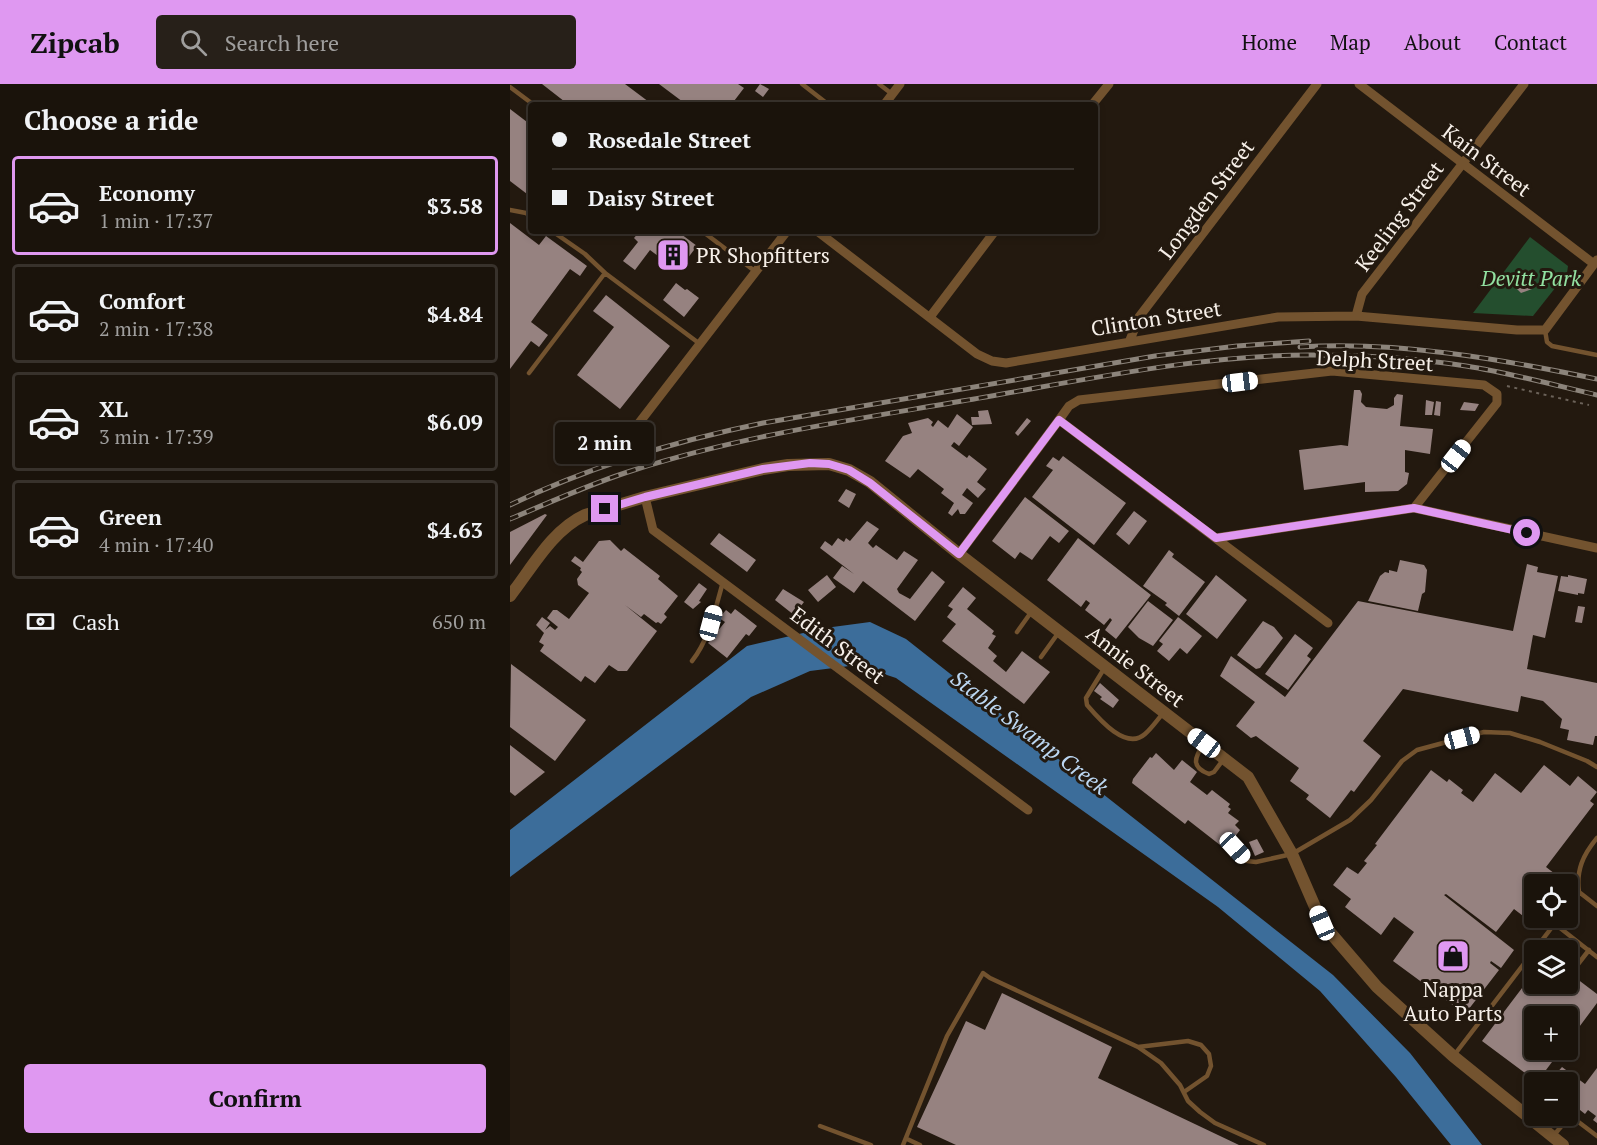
<!DOCTYPE html>
<html lang="en">
<head>
<meta charset="utf-8">
<style>
	:root { --surface:#1a130b; --page:#272019; --text:#f1f3f6; --muted:#9f9e9d; --line:#38322c; --accent:#df98f1 }
	body { margin:0; font-family:"PT Serif",serif; background:var(--page); color:var(--text); height:100vh; display:flex; flex-direction:column; font-size:22px; white-space:nowrap }
	* { box-sizing:border-box; margin:0 }
	p { font-size:20px; color:var(--muted) }
	.icon { flex:none; width:33px; height:33px; fill:none; stroke:currentColor; stroke-width:2; stroke-linecap:round; stroke-linejoin:round }
	.map { position:relative; flex:1; overflow:hidden }
	.sheet { display:flex; flex-direction:column; background:var(--surface); width:510px }
	.sheet>* { flex:none }
	.top-card { position:absolute; left:18px; top:18px; width:570px; height:132px; border-radius:6px; box-shadow:0 3px 9px #0003,0 0 0 2px var(--line); display:grid; align-content:center; height:132px; padding:0 24px; background:var(--surface) }
	.fabs { position:absolute; left:1014px; top:790px; display:grid; gap:12px }
	.fabs a { display:grid; place-items:center; width:54px; height:54px; border-radius:6px; background:var(--surface); box-shadow:0 3px 9px #0003,0 0 0 2px var(--line); font-size:30px }
	.end { position:absolute; width:27px; height:27px; margin:-14px; border:8px solid #df98f1; background:#111; box-shadow:0 0 0 3px #111 }
	.from { border-radius:50% }
	.bubble { position:absolute; height:42px; border-radius:6px; background:var(--surface); box-shadow:0 3px 9px #0003,0 0 0 2px var(--line); font-size:20px; font-weight:600; line-height:42px; text-align:center }
	.car { position:absolute; width:18px; height:36px; margin:-18px -9px; border-radius:8px; box-shadow:0 0 4px 2px #0007; background:linear-gradient(#fff 24%,#345 0 40%,#fff 0 76%,#345 0 86%,#fff 0) }
	.top-card b { display:flex; align-items:center; gap:21px; height:57px; font-size:22px }
	.top-card b+b { border-top:2px solid var(--line) }
	.top-card i { width:15px; height:15px; background:var(--text) }
	ul { padding:0; list-style:none }
	li { display:flex; align-items:center; gap:18px; height:99px; margin:0 12px 9px; padding:0 12px; border:3px solid var(--line); border-radius:6px }
	li div { flex:1 }
	li b { display:block; font-size:22px }
	li em { font-style:normal; font-weight:600 }
	li.on { border-color:var(--accent) }
	li>.icon { width:54px; height:54px; stroke-width:1.5 }
	h2 { padding:0 24px; font-size:27px; line-height:72px }
	.pay { display:flex; align-items:center; gap:15px; height:66px; padding:0 24px; font-size:22px }
	.pay p { margin-inline-start:auto }
	.cta { display:flex; gap:12px; margin-top:auto; padding:12px 24px }
	.cta a { flex:1; height:69px; border-radius:6px; background:var(--accent); color:#111; font-size:24px; font-weight:600; line-height:69px; text-align:center }
	header { display:flex; align-items:center; gap:36px; box-sizing:border-box; height:84px; padding:0 30px; background:var(--accent); color:#111 }
	header strong { font-size:28px }
	nav { display:flex; gap:33px; margin-inline-start:auto; font-size:21px }
	.search { width:420px; height:54px; background:var(--page); display:flex; align-items:center; gap:15px; box-sizing:border-box; padding:0 21px; border-radius:6px; color:var(--muted); font-size:22px }
	main { display:flex; flex:1; min-height:0 }
	.map>svg:first-child { display:block }
</style>
</head>
<body>
<header>
<strong>Zipcab</strong>
<div class="search"><svg class="icon" aria-label="search" viewBox="0 0 24 24"><circle cx="10" cy="10" r="6"/><path d="M15 15l6 6"/></svg>Search here</div>
<nav><a>Home</a><a>Map</a><a>About</a><a>Contact</a></nav>
</header>
<main>
<section class="sheet">
<h2>Choose a ride</h2>
<ul>
<li class="on"><svg class="icon" aria-label="car" viewBox="0 0 24 24"><path d="M5 17H2v-5l4-1 3-4h7l3 4 3 1v5h-3M9 17h6M6 11h13"/><circle cx="7" cy="17" r="2"/><circle cx="17" cy="17" r="2"/></svg><div><b>Economy</b><p>1 min · 17:37</p></div><em>$3.58</em></li>
<li><svg class="icon" aria-label="car" viewBox="0 0 24 24"><path d="M5 17H2v-5l4-1 3-4h7l3 4 3 1v5h-3M9 17h6M6 11h13"/><circle cx="7" cy="17" r="2"/><circle cx="17" cy="17" r="2"/></svg><div><b>Comfort</b><p>2 min · 17:38</p></div><em>$4.84</em></li>
<li><svg class="icon" aria-label="car" viewBox="0 0 24 24"><path d="M5 17H2v-5l4-1 3-4h7l3 4 3 1v5h-3M9 17h6M6 11h13"/><circle cx="7" cy="17" r="2"/><circle cx="17" cy="17" r="2"/></svg><div><b>XL</b><p>3 min · 17:39</p></div><em>$6.09</em></li>
<li><svg class="icon" aria-label="car" viewBox="0 0 24 24"><path d="M5 17H2v-5l4-1 3-4h7l3 4 3 1v5h-3M9 17h6M6 11h13"/><circle cx="7" cy="17" r="2"/><circle cx="17" cy="17" r="2"/></svg><div><b>Green</b><p>4 min · 17:40</p></div><em>$4.63</em></li>
</ul>
<div class="pay"><svg class="icon" aria-label="cash" viewBox="0 0 24 24"><path d="M3 7h18v10H3z"/><circle cx="12" cy="12" r="2"/></svg>Cash<p>650 m</p></div>
<div class="cta"><a>Confirm</a></div>
</section>
<div class="map">
<svg width="1087" height="1061" viewBox="0 0 1087 1061">
	<rect width="100%" height="100%" fill="#23190f"/>
	<path fill="#244e2e" d="M1020 153 1058 182 1057 189 1023 232 963 229Z"/>
	<path fill="#3c6d9a" d="M360 538 396 555 823 891 900 969 972 1061H941L886 993 810 907 708 823 386 594 347 581 300 587 241 613 0 793V746L237 562 315 544Z"/>
	<path fill="#968280" d="M32 0H115L143 21H59Z
		M149 0H228L234 4 221 21H177Z
		M250 0 259 5 253 13 245 7Z
		M0 25 21 41V113L0 97Z
		M0 139 29 161 36 152 77 182 70 192 60 185 21 238 38 251 29 263 21 257 0 285Z
		M130 147H167L187 162 168 187 140 166 125 186 113 177 128 158 124 154Z
		M1016 187 1024 195 1022 205 1011 209 1003 201 1006 190Z
		M166 199 175 206 177 205 189 214 174 233 153 216Z
		M96 211 160 262 110 325 67 291 104 243 83 227Z
		M844 306H850L852 310 851 318 856 323 877 325 884 321V314L887 310 893 311 890 342 923 345 920 370 895 366V388L899 389 897 400 888 407 855 408V398L794 406 789 366 831 361 838 362Z
		M916 316 924 318 922 331H915Z
		M926 317 931 318 930 332 924 331Z
		M954 318 969 320 965 327 950 326Z
		M478 326 482 340 462 341 461 333H469L468 327Z
		M447 330 463 343 449 362 444 358 441 362 457 374 459 371 477 385 467 398 476 405 468 414 457 404 452 411 463 419 455 430H450L448 425 442 432 438 429 444 419 431 409 434 405 408 385 400 394 375 377 393 352 402 349 398 339 418 334 423 338 421 341 423 343 428 336 438 344Z
		M517 334 521 337 508 352 505 349Z
		M553 372 616 419 584 461 522 413 543 386 536 382 543 373 549 377Z
		M336 405 346 410 339 424 328 417Z
		M515 413 559 447 549 459 540 452 522 476 510 468 505 475 482 457Z
		M624 427 637 437 619 461 606 450Z
		M35 430 37 431 0 481V448Z
		M357 437 369 445 358 459 363 464 366 461 387 476 394 467 408 476 387 505 389 509 400 515 422 487 435 498 405 537 353 497 344 509 323 494 332 482 344 490 310 464 315 457 322 462 328 454 334 458 336 454 340 457Z
		M209 449 246 476 237 488 200 460Z
		M568 454 641 511 606 555 595 546 602 536 600 534 594 541 575 526 580 519 576 516 571 523 537 496Z
		M100 456 111 467 114 464 150 492 148 495 168 512 154 530 157 533 151 540 148 538 146 539 134 530 131 533 115 521 147 547 117 587H108L99 581 85 599 75 592 71 598 30 567 34 561 29 558 34 549 26 541 32 533 40 539 35 546 40 542 45 546 48 543 37 534 43 526H47L59 535 79 509 68 501 67 495 72 488 70 486 71 484 61 477 65 472 73 478 89 457Z
		M659 466 664 470 662 473 695 498 669 532 655 521 657 519 633 502Z
		M890 476 914 481 917 486 915 508 912 510 908 527 858 517 870 492 875 488 879 489V486L887 488Z
		M1017 480 1028 483 1027 488 1048 492 1035 554 1023 551 1017 585 1087 599V652H1085L1083 661 1057 656 1059 646 1050 644 1052 635 1033 617 1011 612 1008 628 893 605 853 657 871 672 844 708 841 706 820 734 796 715 799 711 780 697 789 684 746 652 741 654 726 642 745 618 710 592 721 572 775 613 848 517 1003 547Z
		M317 491 326 503 308 518 298 506Z
		M706 491 737 516 707 555 676 530Z
		M1058 491 1077 495 1074 510 1068 509V511L1048 507 1051 492 1058 493Z
		M189 499 197 505 189 517 191 518 183 525 174 518Z
		M453 503 466 514 457 525 484 547 482 550 486 552 478 564 487 572 483 577 496 588 512 567 540 588 514 620 432 557 446 540 437 533 443 525 438 522Z
		M273 505 294 518 284 531 265 516Z
		M638 517 663 536 643 562 629 554 618 543Z
		M1068 522 1075 523 1072 539 1065 538Z
		M225 525 247 542 239 552 236 550 217 574 198 559 215 538 209 534 216 526 221 530Z
		M668 533 692 552 677 570 670 564 659 577 647 567 653 560 649 557Z
		M753 537 764 543 773 554 750 584 746 585 727 571Z
		M785 550 803 564 797 572 801 575 778 606 755 590Z
		M1 580 76 636 45 677 0 643Z
		M590 599 609 616 603 624 590 615 592 613 584 607Z
		M0 661 35 688 5 712 0 708Z
		M646 669 664 686 672 676 687 688 680 698 697 711 702 706 720 720 718 723 721 725 718 729 729 737 725 741 730 746 721 758 718 756 713 762 710 761 678 736 675 740 622 699 623 695 640 673 642 674Z
		M1034 681 1060 702 1068 692 1087 708 1080 717 1084 720 1036 783 1049 793 1043 801H1024V834H1030L1025 841 1004 825 986 848 936 810 934 811 1004 866 991 884 981 877 980 879 989 886 955 930 883 877 904 848 884 833 871 851 835 823 841 815 823 801 837 783 848 790 857 779 854 777 867 761 865 760 921 686 937 698 939 695 953 706 951 709 963 718 985 689 1011 709Z
		M747 755 754 768 745 772 739 758Z
		M1058 888 1087 910V919L1058 958V933H1024V966H1051L1027 998 972 957 1021 892 1024 894V900H1058Z
		M492 909 602 963 588 994 729 1061H446L407 1043 456 937 475 946Z
		M1052 983 1075 1000 1087 984V1039L1083 1036 1086 1032 1078 1026 1075 1030 1065 1022 1068 1018 1058 1010V999H1038Z"/>
	<g fill="none" stroke-linecap="round" stroke-linejoin="round">
		<path stroke="#6b6259" stroke-width="2" stroke-dasharray="3 4.5" stroke-linecap="butt" d="M997 302 1079 321"/>
		<path stroke="#73532f" stroke-width="4.5" d="M292 0 319 21
			M369 0 382 10
			M0 3 24 21
			M0 126 16 129 21 133
			M42 147 75 170 95 189
			M192 147 246 188
			M1035 246 1037 258 1042 262 1087 271
			M19 289 95 189 190 260
			M507 548 522 527
			M531 573 549 548
			M182 577C200 554 205 525 213 498
			M595 583 576 614 577 621C589 635 616 667 635 650 642 644 648 635 654 628
			M694 659C685 673 680 683 699 690L704 688 713 676
			M1087 754C1073 771 1066 786 1069 808L1087 822
			M725 764 737 777 746 778 782 770 840 736 861 716 892 677 907 666 974 648 1000 649 1030 658 1077 677 1087 683
			M1058 823 1069 808
			M1045 840 1087 873
			M1065 884 1079 866
			M628 963 678 957 691 961 699 970 701 982 697 992 674 1008
			M945 970 1049 834
			M1058 1030 1087 1052
			M310 1042 361 1061
			M1044 1051 1060 1032
			M397 1055 410 1061
			M393 1061 437 952 473 889 480 894 628 963 651 979 670 1001 678 1017 690 1028 705 1039 754 1061"/>
		<path stroke="#73532f" stroke-width="9" d="M849 0 1084 180
			M374 21 390 0
			M582 21 599 0
			M307 147 467 270 482 277 496 279 768 233 846 232 1007 246H1035L1087 176
			M846 232 852 210 1014 0
			M420 233 485 147
			M620 256 629 233 807 0
			M549 336 818 539
			M112 361 277 147
			M135 413 143 446 518 726
			M706 454 904 424 1087 464
			M449 470 549 336 559 322 569 316 822 287 974 301 987 310V319L904 424"/>
		<path stroke="#73532f" stroke-width="12" d="M0 512C22 484 42 446 75 431L135 413 253 385 278 381 319 380 339 386 360 398 449 470 738 693 782 770 812 839 867 903 943 972 1053 1061"/>
		<g stroke="#8c847b" stroke-width="5">
			<path id="rail" d="M790 263C889 257 990 275 1087 295
				M0 421C80 382 166 357 253 339L645 272 727 262 799 257
				M0 435C41 418 82 399 124 386 231 352 342 336 452 317 565 298 686 271 800 271 852 271 905 274 956 282 1000 289 1044 301 1087 311"/>
		</g>
		<use href="#rail" stroke="#23190f" stroke-width="3" stroke-dasharray="9" stroke-linecap="butt"/>
	</g>
	<g fill="none" stroke-linecap="round" stroke-linejoin="round">
		<path stroke="#df98f1" stroke-width="8" d="M95 425 135 413 253 385 300 379 319 380 339 386 360 399 449 470 549 336 706 454 904 424 1017 449"/>
	</g>
	<defs>
		<g id="building-square" transform="scale(1.725)"><rect x="-9" y="-9" width="18" height="18" rx="4" fill="#df98f1" stroke="#23190f"/><path d="M-4-6H4V6H1V3H-1V6H-4ZM-2.5-4.3h1.7v1.8h-1.7ZM.8-4.3h1.7v1.8H.8ZM-2.5-1h1.7V.8h-1.7ZM.8-1h1.7V.8H.8Z" fill="#111"/></g>
		<g id="shop-square" transform="scale(1.725)"><rect x="-9" y="-9" width="18" height="18" rx="4" fill="#df98f1" stroke="#23190f"/><path d="M-5-2.5h2.3a2.7 3.5 0 0 1 5.4 0H5L5.5 6h-11ZM-1.5-2.5h3a1.5 2.3 0 0 0-3 0Z" fill="#111"/></g>
	</defs>
	<g fill-rule="evenodd">
		<use href="#building-square" x="163" y="171"/>
		<use href="#shop-square" x="943" y="872"/>
	</g>
	<g text-anchor="middle" dominant-baseline="central" stroke-width="6" stroke-linejoin="round" paint-order="stroke">
		<g font-size="21" fill="#f6efe8" stroke="#23190f">
			<text transform="translate(977 76) rotate(37)">Kain Street</text>
			<text transform="translate(696 115) rotate(-53)">Longden Street</text>
			<text transform="translate(889 132) rotate(-53)">Keeling Street</text>
			<text transform="translate(646 234) rotate(-9)">Clinton Street</text>
			<text transform="translate(865 276) rotate(3)">Delph Street</text>
			<text transform="translate(328 561) rotate(37)">Edith Street</text>
			<text transform="translate(626 582) rotate(38)">Annie Street</text>
		</g>
		<g font-size="21" fill="#f6efe8" stroke="#23190f" text-anchor="start">
			<text x="186" y="171">PR Shopfitters</text>
			<text x="943" y="905" text-anchor="middle">Nappa<tspan x="943" dy="24">Auto Parts</tspan></text>
		</g>
		<g font-size="21" font-style="italic" fill="#92e1a1" stroke="#23190f">
			<text x="1021" y="194">Devitt Park</text>
		</g>
		<g font-size="22" font-style="italic" fill="#bcd7f2" stroke="#23190f">
			<text transform="translate(520 648) rotate(37)">Stable Swamp Creek</text>
		</g>
	</g>
</svg>
<div class="fabs">
<a><svg class="icon" aria-label="locate" viewBox="0 0 24 24"><circle cx="12" cy="12" r="6"/><path d="M12 2v4M12 18v4M2 12h4M18 12h4"/></svg></a>
<a><svg class="icon" aria-label="layers" viewBox="0 0 24 24"><path d="M12 4l9 5-9 5-9-5zM3 14l9 5 9-5"/></svg></a>
<a>+</a>
<a>−</a>
</div>
<i class="end from" style="left:1017px;top:449px"></i>
<i class="end" style="left:95px;top:425px"></i>
<div class="bubble" style="left:45px;top:338px;width:99px">2 min</div>
<i class="car" style="left:730px;top:298px;rotate:83deg"></i>
<i class="car" style="left:946px;top:372px;rotate:38deg"></i>
<i class="car" style="left:201px;top:539px;rotate:15deg"></i>
<i class="car" style="left:952px;top:654px;rotate:75deg"></i>
<i class="car" style="left:694px;top:659px;rotate:307deg"></i>
<i class="car" style="left:725px;top:764px;rotate:137deg"></i>
<i class="car" style="left:812px;top:839px;rotate:337deg"></i>
<div class="top-card">
<b><i class="from"></i>Rosedale Street</b>
<b><i></i>Daisy Street</b>
</div>
</div>
</main>
</body>
</html>
